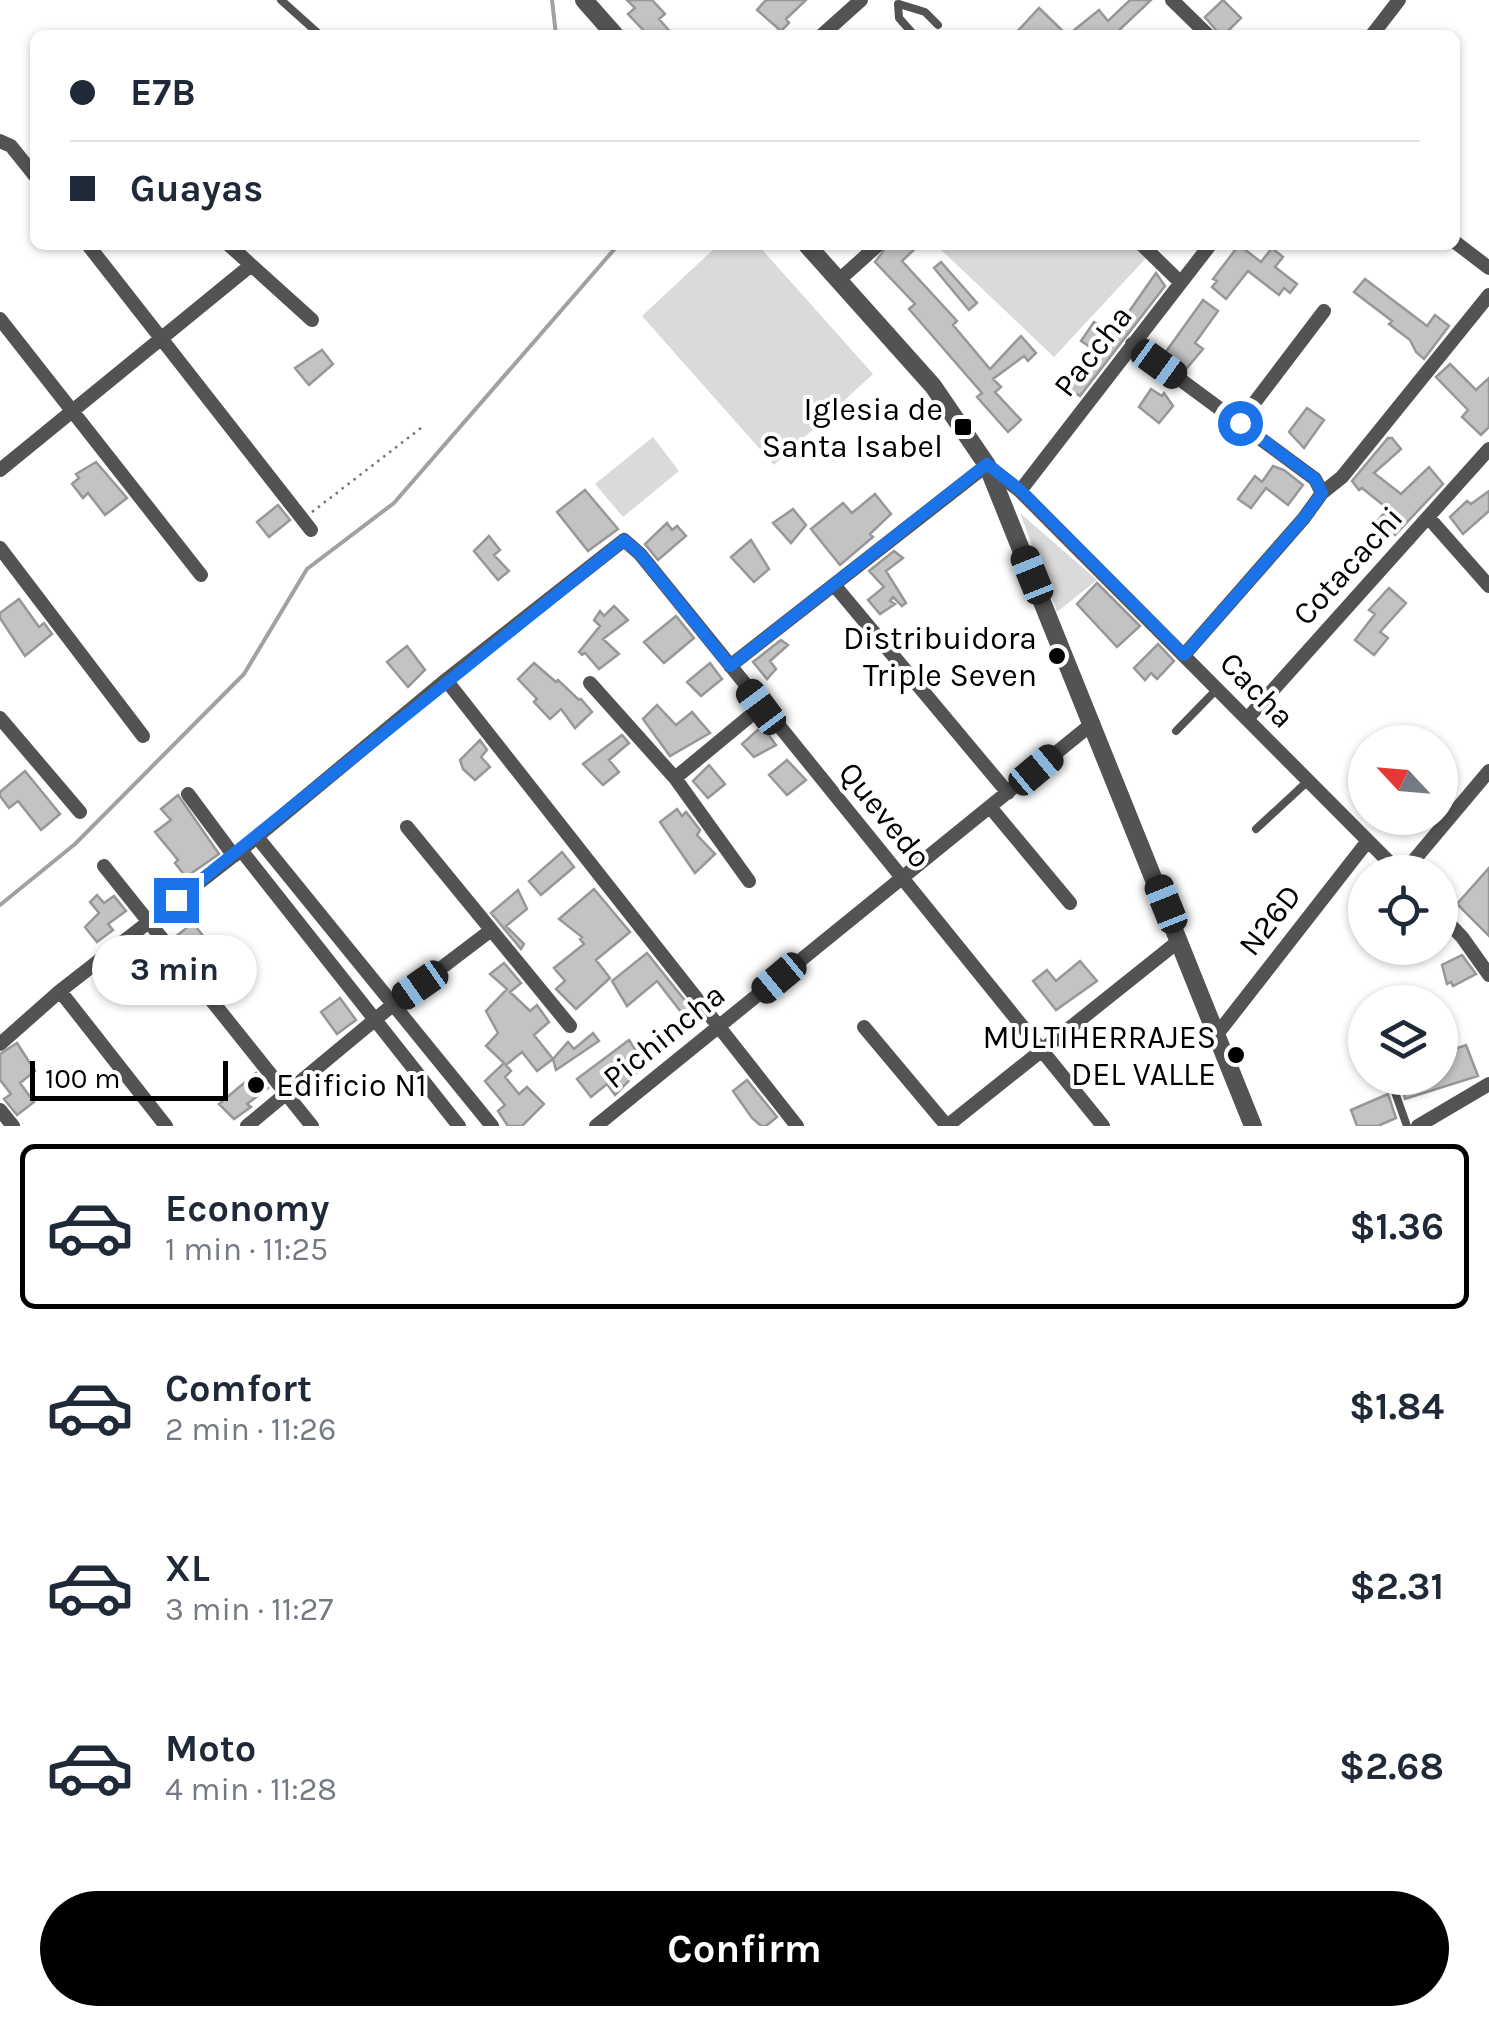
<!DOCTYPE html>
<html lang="en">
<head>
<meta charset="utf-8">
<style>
	:root { --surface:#fff; --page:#f2f2f3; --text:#1f2937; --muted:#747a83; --line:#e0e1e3; --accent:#000 }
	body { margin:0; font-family:Karla,sans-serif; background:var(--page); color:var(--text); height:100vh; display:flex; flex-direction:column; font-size:38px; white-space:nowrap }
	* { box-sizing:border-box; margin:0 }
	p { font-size:32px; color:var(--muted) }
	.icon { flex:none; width:55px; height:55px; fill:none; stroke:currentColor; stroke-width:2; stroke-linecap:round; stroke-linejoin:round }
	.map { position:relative; height:1126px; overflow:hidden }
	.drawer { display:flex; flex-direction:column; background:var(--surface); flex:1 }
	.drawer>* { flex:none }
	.guide { position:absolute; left:30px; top:30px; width:1430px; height:220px; border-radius:15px; box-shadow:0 2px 8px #0004; display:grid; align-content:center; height:220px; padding:0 40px; background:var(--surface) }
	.needle { width:65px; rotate:296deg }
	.controls { position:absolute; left:1348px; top:725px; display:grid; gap:20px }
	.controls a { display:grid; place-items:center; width:110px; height:110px; border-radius:50%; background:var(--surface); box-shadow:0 2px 8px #0004; font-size:50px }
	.scale { position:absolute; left:30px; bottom:25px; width:198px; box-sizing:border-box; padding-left:10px; border:5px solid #000; border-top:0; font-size:28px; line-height:35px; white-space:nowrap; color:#000; -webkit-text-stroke:8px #fff; paint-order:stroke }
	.end { position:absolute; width:45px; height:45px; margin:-22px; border:12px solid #1a73e8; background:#fff; box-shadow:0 0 0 5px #fff }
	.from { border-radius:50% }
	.bubble { position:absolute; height:70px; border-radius:35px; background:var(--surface); box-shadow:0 2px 8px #0004; font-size:32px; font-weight:700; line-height:70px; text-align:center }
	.car { position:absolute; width:30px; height:60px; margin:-30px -15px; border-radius:12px; box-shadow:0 0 8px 2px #0007; background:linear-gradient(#222 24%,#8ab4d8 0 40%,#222 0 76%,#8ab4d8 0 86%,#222 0) }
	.guide b { display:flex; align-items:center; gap:35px; height:95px; font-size:38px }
	.guide b+b { border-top:2px solid var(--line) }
	.guide i { width:25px; height:25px; background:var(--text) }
	ul { padding:18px 0 0; list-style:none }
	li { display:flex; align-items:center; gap:30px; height:165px; margin:0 20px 15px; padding:0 20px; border:5px solid transparent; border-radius:15px }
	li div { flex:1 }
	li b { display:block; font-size:38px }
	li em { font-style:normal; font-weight:700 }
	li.current { border-color:var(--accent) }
	li>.icon { width:90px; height:90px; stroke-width:1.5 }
	.action { display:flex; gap:20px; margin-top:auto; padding:20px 40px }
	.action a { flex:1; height:115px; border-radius:60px; background:var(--accent); color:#fff; font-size:40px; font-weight:700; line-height:115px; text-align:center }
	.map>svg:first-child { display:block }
</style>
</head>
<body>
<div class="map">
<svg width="1489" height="1126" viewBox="0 0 1489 1126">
	<rect width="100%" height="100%" fill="#fff"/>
	<path fill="#dadada" d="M718 245H758L873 374 774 465 642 316Z
		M936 245H1135L1147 257 1054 357Z
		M653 437 679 471 623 517 595 484Z
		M1020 513 1097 580 1057 612Z"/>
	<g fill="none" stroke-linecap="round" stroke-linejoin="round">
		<path stroke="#a1a1a1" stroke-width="4" d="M552 0 556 35
			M0 905 75 844 244 674 307 569 394 503 618 245"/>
	</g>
	<path fill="#c3c3c3" stroke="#979797" stroke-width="2.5" d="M627 0H652L665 14 659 19 673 35H648L628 14 635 8Z
		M766 0H806L786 19 789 23 781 31 757 10Z
		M1130 0H1151L1114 35H1068L1099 10 1108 21Z
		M1223 0 1241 18 1224 35H1220L1205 17Z
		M1039 8 1067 35H1014Z
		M888 245H919L902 261 957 321 953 325 990 369 1021 336 1036 353 1028 361 1024 356 993 379 1001 387 995 392 1021 420 1008 432 977 397 982 393 909 309 915 304 875 262Z
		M1239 245 1261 262 1272 248 1283 257 1275 267 1297 284 1290 293 1284 288 1279 295 1248 271 1226 299 1212 287 1217 281 1213 279Z
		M941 262 977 303 969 310 934 268Z
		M1156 273 1165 286 1080 396 1069 389 1096 351 1081 341 1094 322 1116 337 1126 316Z
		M1365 279 1427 326 1435 315 1449 326 1424 359 1416 352 1410 340 1389 324 1392 321 1354 292Z
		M1203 300 1218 311 1195 343 1203 349 1186 369 1165 353Z
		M322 350 333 364 309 385 295 368Z
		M1450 364 1476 390 1489 378V427L1481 435 1462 417 1468 410 1436 377Z
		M1151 389 1162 396 1164 393 1173 406 1159 423 1139 407Z
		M1307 408 1324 420 1304 448 1289 432Z
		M1388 438H1392L1401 449 1374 473 1401 494 1429 467 1443 484 1395 535 1378 520 1388 509 1362 488 1359 490 1352 481Z
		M96 462 127 498 105 515 88 493 83 498 72 484 79 478 76 474Z
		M1273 466 1284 470 1303 485 1288 505 1266 488 1251 508 1238 499 1255 476 1262 482Z
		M585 490 618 529 588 551 557 512Z
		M1489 491V511L1463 534 1450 517 1467 501 1471 504Z
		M875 494 891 514 870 534 873 537 840 565 811 529 843 503 852 513Z
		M278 505 290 520 269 537 257 522Z
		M793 509 806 525 791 543 773 523Z
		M667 523 672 530 677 526 686 536 658 560 645 544Z
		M489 536 500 550 494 555 509 571 498 580 474 551Z
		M751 540 769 569 754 582 731 557Z
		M894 551 903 558 886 571 906 603 902 606 893 597 890 601 895 604 880 614 868 600 884 587 869 571Z
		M1097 583 1140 626 1117 647 1077 604Z
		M1389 588 1406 603 1380 632 1388 638 1374 655 1355 640 1375 614 1369 610Z
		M19 599 39 627 44 623 52 634 25 656 0 618V613Z
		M614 606 628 620 603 639 619 654 599 669 585 653 582 655 579 652 600 626 594 620 600 611 604 616Z
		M676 616 694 638 664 663 644 642Z
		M781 640 788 645 770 661 776 669 767 679 753 662Z
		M1158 644 1174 661 1157 679 1151 673 1145 680 1134 668Z
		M407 646 425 670 408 687 387 662Z
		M534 663 556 682 558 680 579 700 581 699 592 712 575 728 561 709 550 719 534 702 537 699 518 679Z
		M710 663 722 679 701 696 687 682Z
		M657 705 676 725 692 712 710 733 670 756 643 719Z
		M762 726 776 745 754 757 742 744Z
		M622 735 629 743 609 760 619 772 603 785 583 764Z
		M480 740 487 750 481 757 490 767 475 780 463 769 460 760Z
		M787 760 806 780 787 795 769 775Z
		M709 765 725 784 708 798 693 781Z
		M25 771 60 814 41 830 18 801 9 808 0 796V792Z
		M178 795 219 854 186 877 175 863 178 860 155 832 171 820 161 809Z
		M677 809 682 816 686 812 700 830 697 835 715 854 695 873 660 822Z
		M562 852 574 867 541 895 529 881Z
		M1489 868V936L1457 904Z
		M594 889 630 932 596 960 610 978 576 1009 556 989 565 981 554 968 584 944 580 939 582 937 559 919Z
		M518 890 527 909 506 926 524 944 521 949 491 913Z
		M97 895 104 903 114 896 126 911 108 924 113 930 97 942 85 927 99 913 90 902Z
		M193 923 204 937 198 942 211 958 199 968 175 937Z
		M647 953 699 1018 691 1025 657 981 627 1006 612 981Z
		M1462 955 1476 974 1453 986 1451 982 1447 984 1442 965Z
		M1080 961 1097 981 1056 1010 1033 981 1047 970 1056 981Z
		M504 963 521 983 510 992 530 1011 537 1005 549 1022 534 1035 553 1059 537 1071 522 1052 506 1065 511 1071 505 1077 519 1094 527 1087 544 1104 522 1126H508L498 1111 505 1105 485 1081 504 1063 486 1046 498 1033 486 1011 507 989 490 974Z
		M340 998 356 1020 337 1034 321 1012Z
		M593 1033 599 1041 556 1070 553 1059 568 1042 574 1049Z
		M629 1040 645 1064 615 1095 607 1084 591 1097 577 1079Z
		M17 1043 35 1071 20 1083 34 1102 17 1115 4 1099 11 1094 0 1080V1054Z
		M1466 1045 1478 1076 1405 1099 1401 1078H1440V1054Z
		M256 1073 268 1088 247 1104 251 1107 234 1119 219 1104Z
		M747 1080 777 1117 766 1126H761L752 1118 733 1091Z
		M1388 1094 1396 1118 1378 1126H1357L1351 1110Z"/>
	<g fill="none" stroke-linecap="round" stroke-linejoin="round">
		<path stroke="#757575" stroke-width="2.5" stroke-dasharray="2.5 5" stroke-linecap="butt" d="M312 512 421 428"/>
		<path stroke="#535353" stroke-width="8" d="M281 0 320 35
			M898 4 899 18 914 35
			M899 4 925 12 938 25
			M1176 731 1217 689
			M1256 829 1308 781
			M1358 1017 1365 1030
			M1390 1078 1407 1126"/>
		<path stroke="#535353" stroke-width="14" d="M1172 0 1208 35
			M822 35 861 0
			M1372 35 1399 0
			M0 141 11 146 35 176
			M1455 242 1489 268
			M88 245 311 530
			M229 245 312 320
			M1142 245 1180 282
			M839 280 878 245
			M0 319 201 575
			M1132 344 1315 479 1322 493 1304 518 1184 655
			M1239 423 1324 311
			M0 470 250 266
			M1020 491 1210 245
			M1322 493 1342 477 1489 295
			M1428 517 1489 586
			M0 548 143 736
			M835 586 1008 793
			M730 666 987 465 1020 491 1399 872
			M446 680 797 1126
			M590 683 675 778 749 881
			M0 718 80 812
			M1247 719 1489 449
			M675 778 761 707
			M188 794 234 856
			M990 807 1070 903
			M407 827 570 1026
			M257 837 492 1126
			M241 850 459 1126
			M104 866 312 1126
			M1404 872 1489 771
			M1440 914 1462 937 1489 975
			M60 991 166 1126
			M864 1027 947 1126
			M1218 1033 1367 842
			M0 1044 60 991 241 850 446 680 624 540 640 554 1103 1126
			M0 1110 13 1126
			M247 1126 395 1003 490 931
			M596 1126 1093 723
			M947 1126 1180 940
			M1418 1126 1489 1084"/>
		<path stroke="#535353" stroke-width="18" d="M584 0 615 35
			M807 245 933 386 987 465 1253 1126"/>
	</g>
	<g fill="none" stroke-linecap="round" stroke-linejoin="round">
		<path stroke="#1a73e8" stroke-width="12" d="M176 900 624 540 640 554 730 666 987 464 1020 490 1184 655 1304 518 1322 493 1315 479 1240 423"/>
	</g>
	<g fill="#000" stroke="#fff" stroke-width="4">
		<rect x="953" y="417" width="20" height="20" rx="5"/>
		<circle cx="1057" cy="656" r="10"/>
		<circle cx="1236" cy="1055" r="10"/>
		<circle cx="256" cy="1085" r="10"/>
	</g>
	<g text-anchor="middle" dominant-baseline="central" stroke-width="8" stroke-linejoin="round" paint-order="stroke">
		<g font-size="32" fill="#000" stroke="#fff">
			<text transform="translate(1093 351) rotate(-52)">Paccha</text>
			<text transform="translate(1348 566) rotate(-48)">Cotacachi</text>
			<text transform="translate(1257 690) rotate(46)">Cacha</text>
			<text transform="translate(885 815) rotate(51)">Quevedo</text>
			<text transform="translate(1270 920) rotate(-52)">N26D</text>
			<text transform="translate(664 1036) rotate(-39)">Pichincha</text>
		</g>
		<g font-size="32" fill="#000" stroke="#fff" text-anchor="end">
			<text x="943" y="409">Iglesia de<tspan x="943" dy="37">Santa Isabel</tspan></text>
			<text x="1037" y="638">Distribuidora<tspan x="1037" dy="37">Triple Seven</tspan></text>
			<text x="1216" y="1037">MULTIHERRAJES<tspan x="1216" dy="37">DEL VALLE</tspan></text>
			<text x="276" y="1085" text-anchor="start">Edificio N1</text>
		</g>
	</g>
</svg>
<div class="controls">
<a><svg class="needle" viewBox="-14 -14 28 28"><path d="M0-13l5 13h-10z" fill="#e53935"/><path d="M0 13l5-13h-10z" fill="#747a83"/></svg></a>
<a><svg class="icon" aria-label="locate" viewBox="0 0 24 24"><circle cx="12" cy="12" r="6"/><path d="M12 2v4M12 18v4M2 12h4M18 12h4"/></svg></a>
<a><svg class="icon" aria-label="layers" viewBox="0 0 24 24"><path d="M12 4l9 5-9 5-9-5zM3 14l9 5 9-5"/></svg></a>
</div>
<div class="scale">100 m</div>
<i class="end from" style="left:1240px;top:423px"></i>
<i class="end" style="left:176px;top:900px"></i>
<div class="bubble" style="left:92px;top:935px;width:165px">3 min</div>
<i class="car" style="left:1159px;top:364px;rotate:126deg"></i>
<i class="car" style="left:1032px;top:575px;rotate:338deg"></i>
<i class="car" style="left:761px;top:707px;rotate:323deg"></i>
<i class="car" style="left:1036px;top:770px;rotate:50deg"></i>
<i class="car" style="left:1166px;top:904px;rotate:338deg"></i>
<i class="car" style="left:779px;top:978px;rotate:230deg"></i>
<i class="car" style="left:420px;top:985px;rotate:235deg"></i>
<div class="guide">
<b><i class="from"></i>E7B</b>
<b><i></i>Guayas</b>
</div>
</div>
<section class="drawer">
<ul>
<li class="current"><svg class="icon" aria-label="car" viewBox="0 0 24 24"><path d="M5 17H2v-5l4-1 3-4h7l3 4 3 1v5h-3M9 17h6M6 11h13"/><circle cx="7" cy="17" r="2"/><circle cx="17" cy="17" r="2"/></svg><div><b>Economy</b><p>1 min · 11:25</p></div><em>$1.36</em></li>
<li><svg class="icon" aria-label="car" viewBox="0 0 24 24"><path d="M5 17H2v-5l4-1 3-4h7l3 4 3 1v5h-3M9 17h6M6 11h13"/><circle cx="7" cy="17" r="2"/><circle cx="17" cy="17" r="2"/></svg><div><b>Comfort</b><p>2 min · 11:26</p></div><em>$1.84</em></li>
<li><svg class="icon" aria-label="car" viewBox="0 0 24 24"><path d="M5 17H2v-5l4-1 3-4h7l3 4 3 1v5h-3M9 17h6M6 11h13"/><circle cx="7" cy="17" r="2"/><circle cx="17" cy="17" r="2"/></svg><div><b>XL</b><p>3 min · 11:27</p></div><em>$2.31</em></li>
<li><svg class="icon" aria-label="car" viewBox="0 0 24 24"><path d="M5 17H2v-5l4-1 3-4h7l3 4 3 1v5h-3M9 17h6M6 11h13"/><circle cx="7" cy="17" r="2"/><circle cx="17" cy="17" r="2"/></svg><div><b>Moto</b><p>4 min · 11:28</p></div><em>$2.68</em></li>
</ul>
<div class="action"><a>Confirm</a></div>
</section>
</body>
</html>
